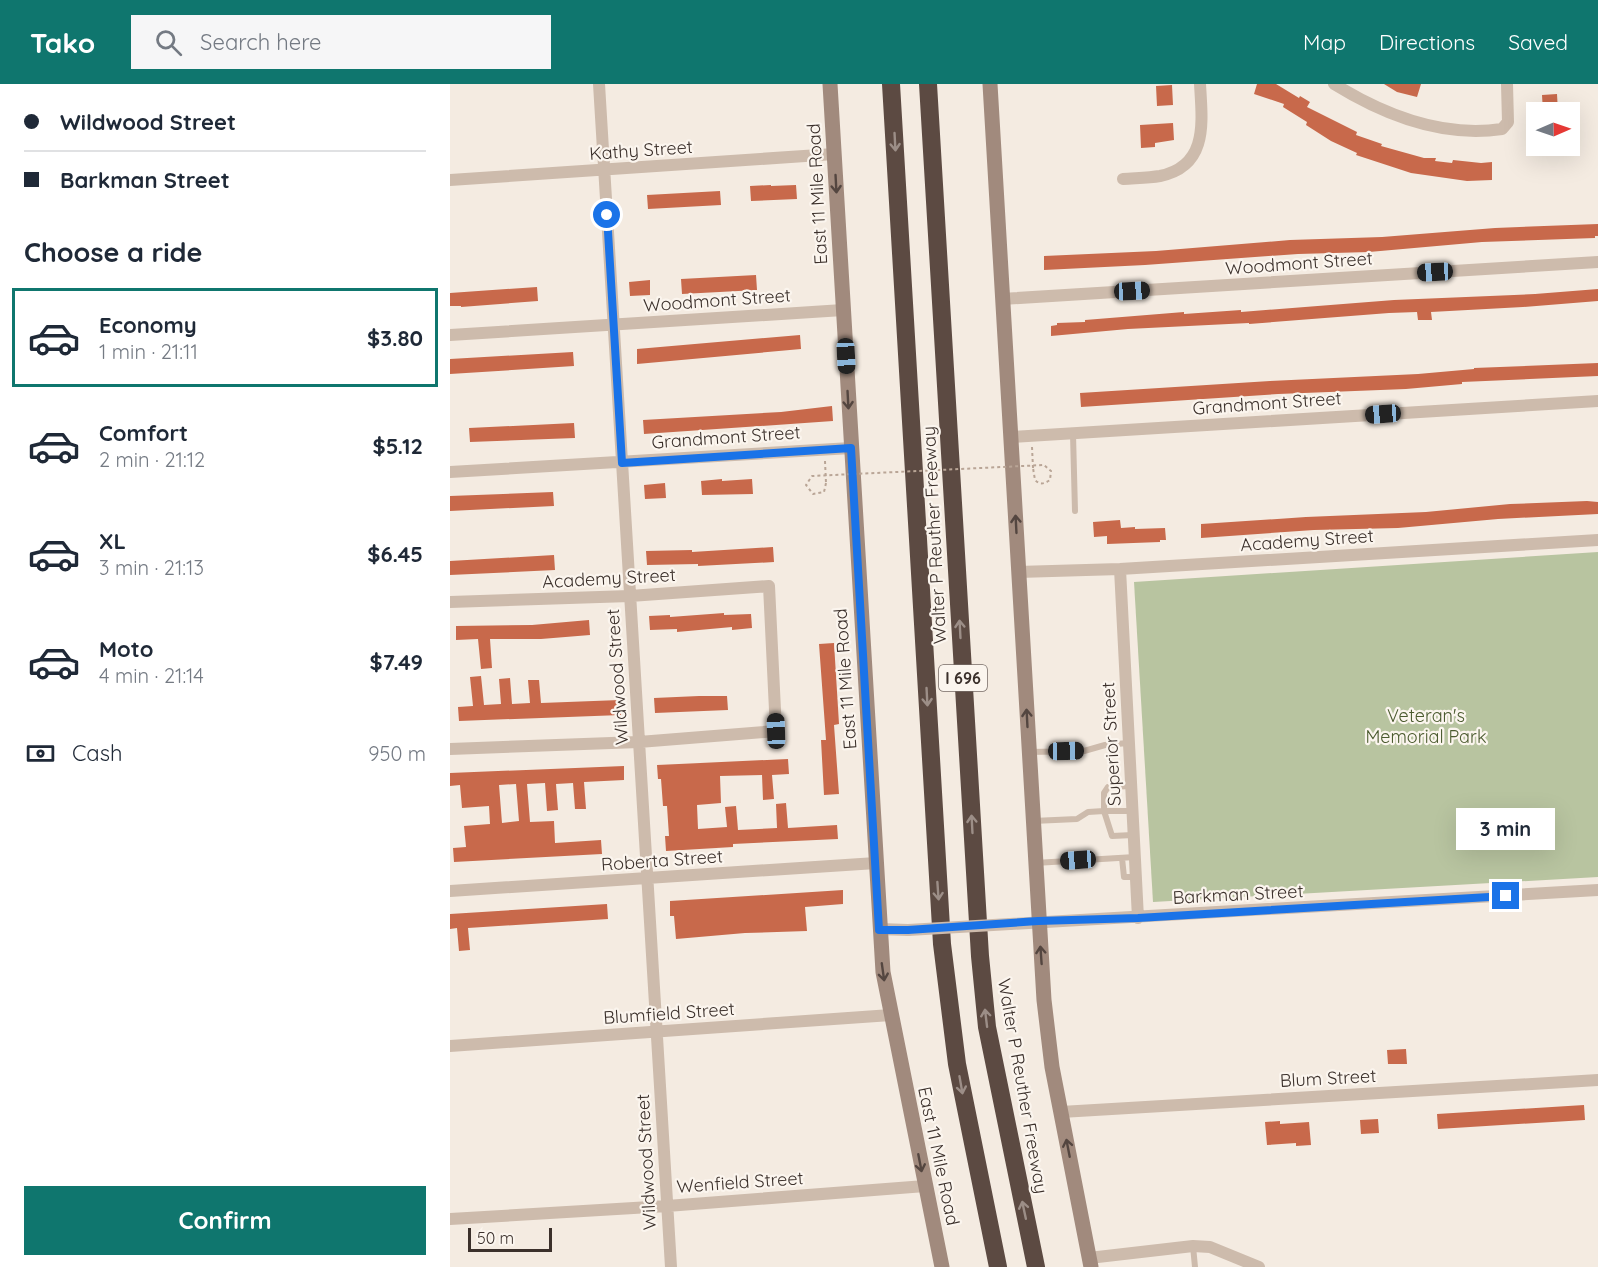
<!DOCTYPE html>
<html lang="en">
<head>
<meta charset="utf-8">
<style>
	:root { --surface:#fff; --page:#f6f6f7; --text:#1f2937; --muted:#747a83; --line:#e0e1e3; --accent:#0f766e }
	body { margin:0; font-family:Quicksand,sans-serif; background:var(--page); color:var(--text); height:100vh; display:flex; flex-direction:column; font-size:22px; white-space:nowrap }
	* { box-sizing:border-box; margin:0 }
	p { font-size:20px; color:var(--muted) }
	.icon { flex:none; width:33px; height:33px; fill:none; stroke:currentColor; stroke-width:2; stroke-linecap:round; stroke-linejoin:round }
	.map { position:relative; flex:1; overflow:hidden }
	.details { display:flex; flex-direction:column; background:var(--surface); width:450px }
	.details>* { flex:none }
	.hud { display:grid; align-content:center; height:132px; padding:0 24px; background:var(--surface) }
	.needle { width:39px; rotate:88deg }
	.fabs { position:absolute; left:1076px; top:18px; display:grid; gap:12px }
	.fabs a { display:grid; place-items:center; width:54px; height:54px; border-radius:0px; background:var(--surface); box-shadow:0 6px 24px #0002; font-size:30px }
	.scale { position:absolute; left:18px; bottom:15px; width:84px; box-sizing:border-box; padding-left:6px; border:3px solid #3b302b; border-top:0; font-size:16px; line-height:21px; white-space:nowrap; color:#3b302b; -webkit-text-stroke:4px #fbf5ee; paint-order:stroke }
	.end { position:absolute; width:27px; height:27px; margin:-14px; border:8px solid #1a73e8; background:#fff; box-shadow:0 0 0 3px #fff }
	.from { border-radius:50% }
	.bubble { position:absolute; height:42px; border-radius:0px; background:var(--surface); box-shadow:0 6px 24px #0002; font-size:20px; font-weight:700; line-height:42px; text-align:center }
	.car { position:absolute; width:18px; height:36px; margin:-18px -9px; border-radius:8px; box-shadow:0 0 4px 2px #0007; background:linear-gradient(#222 24%,#8ab4d8 0 40%,#222 0 76%,#8ab4d8 0 86%,#222 0) }
	.hud b { display:flex; align-items:center; gap:21px; height:57px; font-size:22px }
	.hud b+b { border-top:2px solid var(--line) }
	.hud i { width:15px; height:15px; background:var(--text) }
	ul { padding:0; list-style:none }
	li { display:flex; align-items:center; gap:18px; height:99px; margin:0 12px 9px; padding:0 12px; border:3px solid transparent; border-radius:0px }
	li div { flex:1 }
	li b { display:block; font-size:22px }
	li em { font-style:normal; font-weight:700 }
	li.current { border-color:var(--accent) }
	li>.icon { width:54px; height:54px; stroke-width:1.5 }
	h2 { padding:0 24px; font-size:27px; line-height:72px }
	.pay { display:flex; align-items:center; gap:15px; height:66px; padding:0 24px; font-size:22px }
	.pay p { margin-inline-start:auto }
	.action { display:flex; gap:12px; margin-top:auto; padding:12px 24px }
	.action a { flex:1; height:69px; border-radius:0px; background:var(--accent); color:#fff; font-size:24px; font-weight:700; line-height:69px; text-align:center }
	header { display:flex; align-items:center; gap:36px; box-sizing:border-box; height:84px; padding:0 30px; background:var(--accent); color:#fff }
	header strong { font-size:28px }
	nav { display:flex; gap:33px; margin-inline-start:auto; font-size:21px }
	.search { width:420px; height:54px; background:var(--page); display:flex; align-items:center; gap:15px; box-sizing:border-box; padding:0 21px; border-radius:0px; color:var(--muted); font-size:22px }
	main { display:flex; flex:1; min-height:0 }
	.map>svg:first-child { display:block }
</style>
</head>
<body>
<header>
<strong>Tako</strong>
<div class="search"><svg class="icon" aria-label="search" viewBox="0 0 24 24"><circle cx="10" cy="10" r="6"/><path d="M15 15l6 6"/></svg>Search here</div>
<nav><a>Map</a><a>Directions</a><a>Saved</a></nav>
</header>
<main>
<section class="details">
<div class="hud">
<b><i class="from"></i>Wildwood Street</b>
<b><i></i>Barkman Street</b>
</div>
<h2>Choose a ride</h2>
<ul>
<li class="current"><svg class="icon" aria-label="car" viewBox="0 0 24 24"><path d="M5 17H2v-5l4-1 3-4h7l3 4 3 1v5h-3M9 17h6M6 11h13"/><circle cx="7" cy="17" r="2"/><circle cx="17" cy="17" r="2"/></svg><div><b>Economy</b><p>1 min · 21:11</p></div><em>$3.80</em></li>
<li><svg class="icon" aria-label="car" viewBox="0 0 24 24"><path d="M5 17H2v-5l4-1 3-4h7l3 4 3 1v5h-3M9 17h6M6 11h13"/><circle cx="7" cy="17" r="2"/><circle cx="17" cy="17" r="2"/></svg><div><b>Comfort</b><p>2 min · 21:12</p></div><em>$5.12</em></li>
<li><svg class="icon" aria-label="car" viewBox="0 0 24 24"><path d="M5 17H2v-5l4-1 3-4h7l3 4 3 1v5h-3M9 17h6M6 11h13"/><circle cx="7" cy="17" r="2"/><circle cx="17" cy="17" r="2"/></svg><div><b>XL</b><p>3 min · 21:13</p></div><em>$6.45</em></li>
<li><svg class="icon" aria-label="car" viewBox="0 0 24 24"><path d="M5 17H2v-5l4-1 3-4h7l3 4 3 1v5h-3M9 17h6M6 11h13"/><circle cx="7" cy="17" r="2"/><circle cx="17" cy="17" r="2"/></svg><div><b>Moto</b><p>4 min · 21:14</p></div><em>$7.49</em></li>
</ul>
<div class="pay"><svg class="icon" aria-label="cash" viewBox="0 0 24 24"><path d="M3 7h18v10H3z"/><circle cx="12" cy="12" r="2"/></svg>Cash<p>950 m</p></div>
<div class="action"><a>Confirm</a></div>
</section>
<div class="map">
<svg width="1148" height="1183" viewBox="0 0 1148 1183">
	<rect width="100%" height="100%" fill="#f4ebe1"/>
	<path fill="#b8c4a0" d="M1148 468V793L703 818 684 498Z"/>
	<path fill="#c8694b" fill-rule="evenodd" d="M807 0H826L849 14 850 12 860 18 857 23 907 48 906 51 932 60 931 62 974 74H986L985 77 1002 79 1003 76 1031 79 1042 78V96L1017 97 961 89 906 71 907 69 881 57 856 41 857 38 833 23 834 20 804 10Z
		M934 0H971L967 13 947 8Z
		M722 1 723 21 707 22 706 2Z
		M1107 10 1108 28H1093L1092 11Z
		M723 39 724 56 705 59V63L691 64 690 41Z
		M321 101V102L346 101 347 115 301 117 300 102Z
		M270 107 271 121 198 125 197 111Z
		M1148 140V152H1145V154L1032 158 919 168 848 170 695 181 594 186V172L706 167 840 156 932 153 1045 144Z
		M306 191 307 206 232 210 231 195Z
		M200 196V211L180 212 179 198Z
		M87 203 88 217 11 223V222H0V209Z
		M1148 205V217L1073 223 981 228 982 236H968L967 228 939 229 799 240V239L678 245 601 252V242L607 241V239L635 238V236L734 228V230L791 226V228L944 216 1085 210Z
		M350 251 351 265 187 280V265Z
		M123 268 124 282 0 290V275Z
		M1148 279V292L1012 298V300L956 305 828 310 631 323 630 309 820 297 968 290 1024 285V284Z
		M382 322 383 337 194 350 193 336 331 328Z
		M124 339 125 354 20 358 19 344Z
		M272 395V397L302 395 303 410 252 411 251 397Z
		M215 399 216 414 195 415 194 401Z
		M103 408 104 422 0 427V412Z
		M1137 417 1148 418V430L1048 435 948 444 864 446 751 454V440L856 433 976 428 1060 420Z
		M670 436 671 444 685 443V445L715 444 716 456H710V458L657 460V452L644 453 643 438Z
		M323 463 324 478 248 482V480L197 481 196 467 242 466V468Z
		M104 471 105 486 0 491V477Z
		M274 529V531L301 530 302 544 282 546V543L227 548V545L200 546 199 532 220 531V533Z
		M139 536 140 551 91 555H40L42 584 31 585 28 555 6 556V542L82 541Z
		M384 559 389 640 384 641 389 710 374 711 371 656H376L369 560Z
		M31 592 34 621 51 620 49 595 60 594 62 620 80 619 78 596H89L91 619 170 616 171 631 9 637 8 623 23 622 20 593Z
		M249 612H277L278 626 205 629 204 614Z
		M338 675 339 690 322 691 324 715 313 716 312 691 270 692 271 719 247 721 248 745 277 743 275 723 286 722 288 746 327 744 326 720 336 719 338 744 387 741 388 755 283 760V763L216 767 215 752H219L217 722H213L211 695H208L207 681Z
		M174 682V696L134 698 136 725H125L123 699 106 700 108 726 97 727 95 699 77 700 80 738 104 737 105 759 151 756 152 770 4 778 3 764 16 763 14 742 40 740 39 722 12 724 10 701 0 702V689ZM66 700 69 737 52 739 49 701Z
		M393 806V820L355 823 357 847 295 849 226 855 224 832H220V817Z
		M157 820 158 835 18 844 20 866 9 867 7 844 0 845V830Z
		M956 965 957 980H938L937 966Z
		M1134 1021 1135 1036 988 1045 987 1030Z
		M928 1035 929 1049 911 1050 910 1036Z
		M830 1037V1040L859 1038 861 1061 846 1062V1059L817 1061 815 1038Z"/>
	<g fill="none" stroke-linecap="round" stroke-linejoin="round">
		<path stroke="#b9a596" stroke-width="2" stroke-dasharray="3 3" stroke-linecap="butt" d="M582 363 583 384
			M375 377 376 399"/>
		<path stroke="#cdbbac" stroke-width="6" d="M623 350 625 427
			M579 668 634 667 655 661 678 659
			M681 702 658 703 654 709V727H682
			M583 737 627 735 638 728 654 727 662 752 683 751
			M672 774 674 793H686
			M585 779 685 773
			M743 1162 745 1183"/>
		<path stroke="#cdbbac" stroke-width="12" d="M149 0 221 1183
			M884 0C934 31 992 54 1052 45L1058 38 1057 0
			M673 95C685 94 698 94 710 92 759 82 752 37 750 0
			M0 96 384 70
			M552 215 1148 178
			M0 251 393 226
			M561 353 1148 317
			M0 388 401 364
			M670 485 688 834
			M568 488 670 485 1148 456
			M0 518 180 512 319 502 326 647 189 658 0 665
			M0 807 426 779
			M560 840 1148 806
			M429 845 458 846
			M0 962 441 931
			M611 1028 1148 996
			M0 1135 217 1122 475 1102
			M639 1174 743 1162 760 1163 809 1183"/>
		<path stroke="#a18a7d" stroke-width="15" d="M380 0 433 888 492 1183
			M540 0 594 916 602 983 641 1183"/>
		<path stroke="#5c4a42" stroke-width="18" d="M441 0 492 860 507 980 548 1183
			M478 0 530 872 537 943 586 1183"/>
		<path stroke="#b9a596" stroke-width="2" stroke-dasharray="3 3" stroke-linecap="butt" d="M376 399 374 408 363 410 356 401 362 392 594 381 601 387 600 396C594 400 590 401 585 396L583 384"/>
		<path stroke="#cdbbac" stroke-width="12" d="M458 846 560 840"/>
	</g>
	<defs><path id="oneway-shaft" d="M-6 0H5M1.5-3L5.5 0L1.5 3" fill="none" stroke-width="1.6" stroke-linecap="round" stroke-linejoin="round" transform="scale(1.5)"/></defs>
	<g stroke="#9c8e87">
		<use href="#oneway-shaft" transform="translate(445 58) rotate(87)"/>
		<use href="#oneway-shaft" transform="translate(510 545) rotate(-93)"/>
		<use href="#oneway-shaft" transform="translate(477 613) rotate(87)"/>
		<use href="#oneway-shaft" transform="translate(522 740) rotate(-93)"/>
		<use href="#oneway-shaft" transform="translate(488 807) rotate(86)"/>
		<use href="#oneway-shaft" transform="translate(536 934) rotate(-97)"/>
		<use href="#oneway-shaft" transform="translate(511 1001) rotate(80)"/>
		<use href="#oneway-shaft" transform="translate(574 1126) rotate(-102)"/>
	</g>
	<g stroke="#544640">
		<use href="#oneway-shaft" transform="translate(386 100) rotate(87)"/>
		<use href="#oneway-shaft" transform="translate(398 316) rotate(87)"/>
		<use href="#oneway-shaft" transform="translate(566 440) rotate(-93)"/>
		<use href="#oneway-shaft" transform="translate(577 634) rotate(-93)"/>
		<use href="#oneway-shaft" transform="translate(591 871) rotate(-94)"/>
		<use href="#oneway-shaft" transform="translate(433 888) rotate(82)"/>
		<use href="#oneway-shaft" transform="translate(618 1064) rotate(-101)"/>
		<use href="#oneway-shaft" transform="translate(470 1079) rotate(79)"/>
	</g>
	<g fill="none" stroke-linecap="round" stroke-linejoin="round">
		<path stroke="#1a73e8" stroke-width="8" d="M157 131 172 379 401 364 429 846H458L588 837 688 834 1056 812"/>
	</g>
	<g text-anchor="middle" dominant-baseline="central" stroke-width="4.5" stroke-linejoin="round" paint-order="stroke">
		<rect fill="#fbf5ee" stroke="#756b66" stroke-width="1.5" x="489" y="581" width="48" height="26" rx="4.5"/>
		<g font-size="16" font-weight="bold" fill="#3b302b">
			<text x="513" y="594">I 696</text>
		</g>
		<g font-size="18" fill="#3b302b" stroke="#fbf5ee">
			<text transform="translate(191 66) rotate(-4)">Kathy Street</text>
			<text transform="translate(367 110) rotate(-93)">East 11 Mile Road</text>
			<text transform="translate(849 179) rotate(-4)">Woodmont Street</text>
			<text transform="translate(267 216) rotate(-4)">Woodmont Street</text>
			<text transform="translate(817 319) rotate(-4)">Grandmont Street</text>
			<text transform="translate(276 353) rotate(-4)">Grandmont Street</text>
			<text transform="translate(484 451) rotate(-93)">Walter P Reuther Freeway</text>
			<text transform="translate(857 456) rotate(-4)">Academy Street</text>
			<text transform="translate(159 494) rotate(-3)">Academy Street</text>
			<text transform="translate(167 593) rotate(-94)">Wildwood Street</text>
			<text transform="translate(395 595) rotate(-94)">East 11 Mile Road</text>
			<text transform="translate(661 660) rotate(-93)">Superior Street</text>
			<text transform="translate(212 776) rotate(-4)">Roberta Street</text>
			<text transform="translate(788 810) rotate(-3)">Barkman Street</text>
			<text transform="translate(219 929) rotate(-4)">Blumfield Street</text>
			<text transform="translate(878 994) rotate(-3)">Blum Street</text>
			<text transform="translate(573 1002) rotate(80)">Walter P Reuther Freeway</text>
			<text transform="translate(489 1072) rotate(78)">East 11 Mile Road</text>
			<text transform="translate(196 1078) rotate(-93)">Wildwood Street</text>
			<text transform="translate(290 1098) rotate(-4)">Wenfield Street</text>
		</g>
		<g font-size="18" fill="#4a5a2e" stroke="#fbf5ee">
			<text x="976" y="631">Veteran's<tspan x="976" dy="21">Memorial Park</tspan></text>
		</g>
	</g>
</svg>
<div class="fabs">
<a><svg class="needle" viewBox="-14 -14 28 28"><path d="M0-13l5 13h-10z" fill="#e53935"/><path d="M0 13l5-13h-10z" fill="#747a83"/></svg></a>
</div>
<div class="scale">50 m</div>
<i class="end from" style="left:157px;top:131px"></i>
<i class="end" style="left:1056px;top:812px"></i>
<div class="bubble" style="left:1006px;top:724px;width:99px">3 min</div>
<i class="car" style="left:985px;top:188px;rotate:267deg"></i>
<i class="car" style="left:682px;top:207px;rotate:87deg"></i>
<i class="car" style="left:396px;top:272px;rotate:177deg"></i>
<i class="car" style="left:933px;top:330px;rotate:266deg"></i>
<i class="car" style="left:326px;top:647px;rotate:358deg"></i>
<i class="car" style="left:616px;top:667px;rotate:89deg"></i>
<i class="car" style="left:628px;top:776px;rotate:266deg"></i>
</div>
</main>
</body>
</html>
